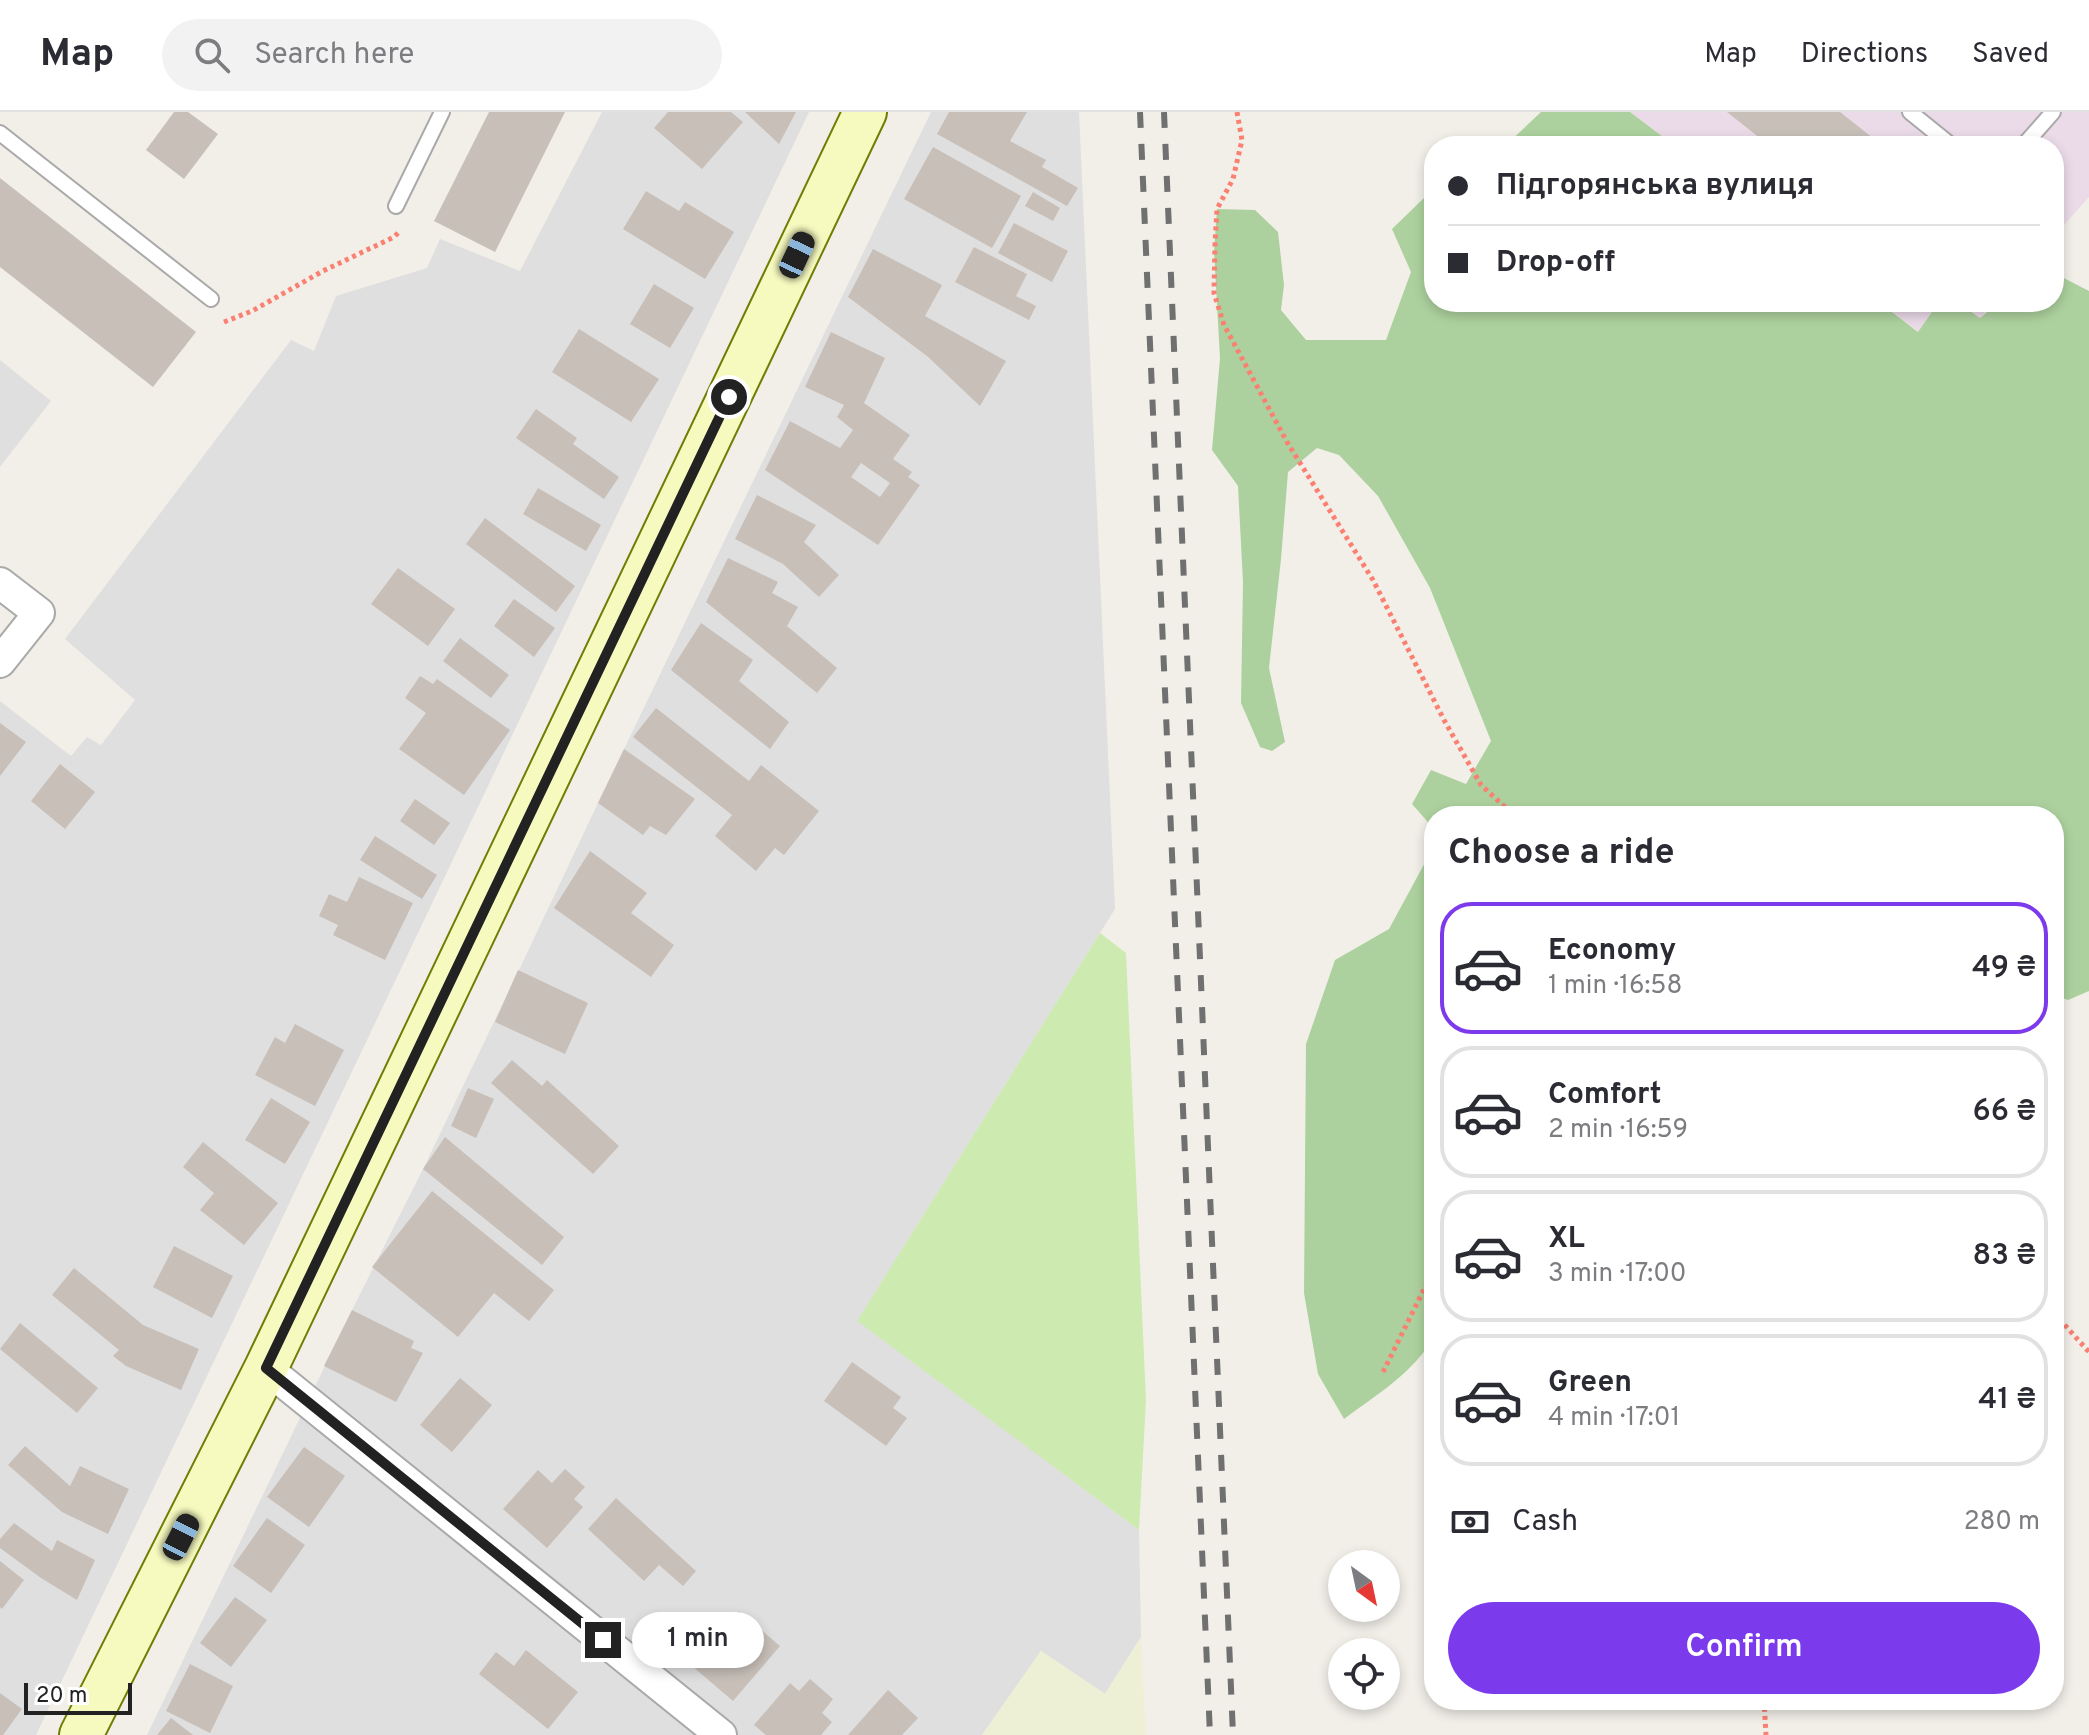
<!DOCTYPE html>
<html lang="en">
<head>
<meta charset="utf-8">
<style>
	:root { --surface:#fff; --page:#f2f2f3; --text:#2b2b33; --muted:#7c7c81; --line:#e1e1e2; --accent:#7c3aed }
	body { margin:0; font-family:Overpass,sans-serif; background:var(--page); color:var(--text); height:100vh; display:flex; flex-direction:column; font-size:30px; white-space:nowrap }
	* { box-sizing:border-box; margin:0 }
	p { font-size:26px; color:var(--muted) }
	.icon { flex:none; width:44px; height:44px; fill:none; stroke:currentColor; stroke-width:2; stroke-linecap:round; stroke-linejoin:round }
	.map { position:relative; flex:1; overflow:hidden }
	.details { position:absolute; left:1424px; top:694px; width:640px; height:904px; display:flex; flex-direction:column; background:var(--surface); border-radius:32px; box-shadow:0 4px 12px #0003 }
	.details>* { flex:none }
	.guide { position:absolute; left:1424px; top:24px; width:640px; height:176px; border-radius:32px; box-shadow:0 4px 12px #0003; display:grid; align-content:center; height:176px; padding:0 24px; background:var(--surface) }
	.needle { width:52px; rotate:147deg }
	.fabs { position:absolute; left:1328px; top:1438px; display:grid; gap:16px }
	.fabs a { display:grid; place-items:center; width:72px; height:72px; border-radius:50%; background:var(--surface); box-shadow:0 4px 12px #0003; font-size:40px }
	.scale { position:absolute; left:24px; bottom:20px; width:108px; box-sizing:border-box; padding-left:8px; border:4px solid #222; border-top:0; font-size:22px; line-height:28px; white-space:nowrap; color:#222; -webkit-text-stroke:6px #fff; paint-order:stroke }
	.end { position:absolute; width:36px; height:36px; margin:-18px; border:10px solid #222; background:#fff; box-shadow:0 0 0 4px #fff }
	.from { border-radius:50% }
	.bubble { position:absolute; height:56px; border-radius:28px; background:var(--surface); box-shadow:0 4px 12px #0003; font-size:26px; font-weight:600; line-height:56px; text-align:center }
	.car { position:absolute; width:24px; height:48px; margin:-24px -12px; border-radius:10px; box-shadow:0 0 6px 2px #0007; background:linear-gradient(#222 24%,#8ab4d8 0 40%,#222 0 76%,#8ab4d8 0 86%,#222 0) }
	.guide b { display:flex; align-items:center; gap:28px; height:76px; font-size:30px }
	.guide b+b { border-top:2px solid var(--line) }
	.guide i { width:20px; height:20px; background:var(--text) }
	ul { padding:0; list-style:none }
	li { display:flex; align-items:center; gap:24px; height:132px; margin:0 16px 12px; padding:0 8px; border:4px solid var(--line); border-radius:32px }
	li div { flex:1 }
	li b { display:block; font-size:30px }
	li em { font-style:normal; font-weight:600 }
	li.on { border-color:var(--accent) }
	li>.icon { width:72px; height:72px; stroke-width:1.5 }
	h2 { padding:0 24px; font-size:36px; line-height:96px }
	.pay { display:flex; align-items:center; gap:20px; height:88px; padding:0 24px; font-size:30px }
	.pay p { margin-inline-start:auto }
	.action { display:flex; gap:16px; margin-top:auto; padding:16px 24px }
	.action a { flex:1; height:92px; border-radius:48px; background:var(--accent); color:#fff; font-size:32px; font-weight:600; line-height:92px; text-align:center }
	header { display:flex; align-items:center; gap:48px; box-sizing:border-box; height:112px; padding:0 40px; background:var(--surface); border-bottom:2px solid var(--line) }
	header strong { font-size:38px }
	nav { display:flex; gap:44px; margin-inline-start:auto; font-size:28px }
	.search { width:560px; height:72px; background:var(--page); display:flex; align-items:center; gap:20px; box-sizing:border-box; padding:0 28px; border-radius:44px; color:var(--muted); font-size:30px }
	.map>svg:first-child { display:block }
</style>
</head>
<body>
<header>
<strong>Map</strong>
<div class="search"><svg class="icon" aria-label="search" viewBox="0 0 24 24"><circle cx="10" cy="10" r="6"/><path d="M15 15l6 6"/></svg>Search here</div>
<nav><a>Map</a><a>Directions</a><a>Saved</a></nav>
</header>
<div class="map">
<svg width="2089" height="1623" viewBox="0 0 2089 1623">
	<rect width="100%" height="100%" fill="#f2efe9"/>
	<path fill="#e0dfdf" d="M602 0H809L36 1623H0V589L71 644 87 625 101 633 135 588 65 527 291 228 314 239 336 184 427 156 440 127 520 159Z
		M931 0H1079L1115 797 858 1208 1139 1418 1141 1525 1105 1582 1041 1539 982 1623H147L352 1198 423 1057 519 858 598 691Z
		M0 248 51 289 0 355Z"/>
	<path fill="#ebdbe8" d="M1630 0H2089V85L2054 124V34H1675Z
		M1879 190H1939L1919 220Z
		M1957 190H1995L1980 206Z"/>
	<path fill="#eef0d5" d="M1141 1525 1146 1623H982L1041 1539 1105 1582Z"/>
	<path fill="#cdebb0" d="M1100 821 1126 841 1146 1288 1139 1418 857 1209Z"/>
	<path fill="#add19e" d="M1541 0H1630L1675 34H1505Z
		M1434 79V190H1879L1918 220 1939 190H1957L1980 206 1999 190H2054V161L2089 179V879L2068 888 2054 883V704H1434V717L1412 692 1431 658 1466 672 1491 629 1430 476 1378 384 1339 343 1317 336 1288 360 1281 447 1269 556 1285 630 1272 639 1260 635 1241 591 1243 470 1238 374 1212 338 1220 246 1214 139 1217 97 1255 98 1278 120 1284 173 1281 198 1306 228H1386L1411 160 1392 117 1426 84Z
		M1434 734V1224C1415 1260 1376 1283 1344 1307L1318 1262 1304 1181 1306 932 1335 848 1389 817Z"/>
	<path fill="#c7bfb8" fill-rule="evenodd" d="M174 0H188L218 22 184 67 146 38Z
		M489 0H565L495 140 434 109Z
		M668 0H731L743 10 702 57 654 16Z
		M745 0H796L779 32Z
		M949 0H1027L1010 29 1046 48 1042 55 1078 76 1067 94 937 22Z
		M1727 0H1840L1883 34H1770Z
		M933 35 1021 84 992 136 904 87Z
		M0 66 196 220 153 275 0 155Z
		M646 79 679 99 685 90 734 120 705 167 623 117Z
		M1033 80 1060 96 1053 109 1025 94Z
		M1014 111 1068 139 1052 170 998 141Z
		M974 135 1027 162 1016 184 1036 194 1029 208 955 170Z
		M873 137 942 173 925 204 1006 249 980 294 927 244 848 185Z
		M654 172 694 196 670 236 630 212Z
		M579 217 659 267 631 310 552 260Z
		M831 220 885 246 864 291 910 323 893 347 912 360 908 365 920 373 878 433 765 358 790 309 840 336 853 318 837 305 844 293 805 275ZM861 351 890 371 880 385 851 365Z
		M536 297 577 326 573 332 619 365 604 387 516 326Z
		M538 376 601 413 586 439 523 402Z
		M757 383 816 413 804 430 839 463 819 485 783 452 735 427Z
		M485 406 575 474 556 500 466 432Z
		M728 446 778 470 772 481 798 495 787 514 837 556 817 581 706 490Z
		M398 456 455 497 428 534 371 492Z
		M514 487 555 516 534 545 494 514Z
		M701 511 753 548 739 569 789 610 770 637 671 558Z
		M460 526 509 563 491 586 443 549Z
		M420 564 433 572 437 567 510 618 464 683 399 637 426 601 405 586Z
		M656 596 749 669 761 653 819 699 784 743 775 736 756 759 715 724 732 703 633 625Z
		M0 611 26 630 0 664Z
		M624 637 695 687 666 723 650 714 643 723 598 691Z
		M60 652 95 680 65 717 31 689Z
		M415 687 450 711 434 733 400 709Z
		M375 724 437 763 422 787 360 748Z
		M590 739 647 781 631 801 674 833 651 865 554 796Z
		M359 765 413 791 385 848 333 823 338 813 319 804 329 782 347 790Z
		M518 858 588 891 565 942 495 910Z
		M295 912 344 938 315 994 255 963 275 925 285 931Z
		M512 948 542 974 547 968 619 1034 593 1062 491 971Z
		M468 976 494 987 476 1026 451 1014Z
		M271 986 310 1010 285 1052 245 1028Z
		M445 1025 564 1125 542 1153 423 1057Z
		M203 1030 278 1091 244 1133 200 1098 214 1081 183 1055Z
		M432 1079 554 1178 529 1209 494 1181 458 1225 372 1155Z
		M174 1134 233 1164 212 1206 153 1175Z
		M74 1156 143 1213 199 1237 181 1278 126 1254 113 1244 119 1238 52 1183Z
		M352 1198 414 1229 411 1236 423 1241 396 1290 324 1254Z
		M20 1211 98 1276 77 1301 0 1237Z
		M852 1250 901 1285 893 1296 907 1306 886 1334 824 1289Z
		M460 1266 492 1293 452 1340 420 1313Z
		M25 1334 70 1374 80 1354 129 1377 108 1422 62 1400 8 1353Z
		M304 1335 345 1364 309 1415 267 1385Z
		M565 1357 585 1375 574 1387 583 1395 547 1436 503 1397 538 1358 552 1371Z
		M616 1386 696 1459 683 1474 659 1453 644 1469 588 1417Z
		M267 1406 305 1433 271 1481 233 1454Z
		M14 1411 52 1439 57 1428 95 1448 77 1488 41 1466 0 1436V1427Z
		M0 1449 24 1468 2 1497 0 1495Z
		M235 1485 267 1508 231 1555 200 1531Z
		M739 1499 780 1534 733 1589 692 1554Z
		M526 1538 578 1580 548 1617 479 1562 496 1540 514 1554Z
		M190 1552 233 1574 210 1621 166 1599Z
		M810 1567 833 1587 822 1601 832 1610 821 1623H766L754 1613 790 1571 799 1579Z
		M888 1578 918 1606 902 1623H848Z
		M0 1581 22 1597 3 1623H0Z
		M171 1606 193 1623H157Z"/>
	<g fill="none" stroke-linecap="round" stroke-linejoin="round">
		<g stroke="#a9a9a9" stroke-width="18">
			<path id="service" d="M1910 0 1952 34
				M0 21 211 187
				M2023 34 2053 0
				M396 94 442 0"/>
		</g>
		<g stroke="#a9a9a9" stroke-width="34">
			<path id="minor" d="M0 471 39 501 0 550
				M266 1256 721 1623"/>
		</g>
		<g stroke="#707d05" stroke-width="46">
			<path id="secondary" d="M81 1623 266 1256 865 0"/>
		</g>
		<path stroke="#fa8072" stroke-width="5" stroke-dasharray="4 4" stroke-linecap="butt" d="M1237 0 1242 28 1233 67 1217 97 1215 132 1214 181 1224 213 1287 330 1373 468 1444 608 1481 673 1506 696 1522 704
			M224 210 252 199 323 159 394 125 400 119
			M2054 1201 2089 1240
			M1383 1260 1434 1157
			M1764 1588 1766 1623"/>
		<use href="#service" stroke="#fff" stroke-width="14"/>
		<use href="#minor" stroke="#fff" stroke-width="30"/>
		<use href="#secondary" stroke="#f7fabf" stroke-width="42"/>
		<path stroke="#707070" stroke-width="6" stroke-dasharray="16 16" stroke-linecap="butt" d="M1140 0 1210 1623
			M1164 0 1233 1623"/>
	</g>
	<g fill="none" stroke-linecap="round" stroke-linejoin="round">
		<path stroke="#222" stroke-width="10" d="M603 1528 266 1256 729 285"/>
	</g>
</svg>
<div class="fabs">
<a><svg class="needle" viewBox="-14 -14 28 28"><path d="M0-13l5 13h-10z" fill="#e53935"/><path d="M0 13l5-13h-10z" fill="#7c7c81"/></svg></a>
<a><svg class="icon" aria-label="locate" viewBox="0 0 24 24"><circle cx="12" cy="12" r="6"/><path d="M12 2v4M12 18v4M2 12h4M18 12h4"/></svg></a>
</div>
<div class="scale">20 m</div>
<i class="end from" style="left:729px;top:285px"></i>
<i class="end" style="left:603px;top:1528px"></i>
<div class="bubble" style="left:632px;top:1500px;width:132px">1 min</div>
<i class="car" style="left:797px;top:143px;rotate:25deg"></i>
<i class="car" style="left:181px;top:1425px;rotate:27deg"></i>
<div class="guide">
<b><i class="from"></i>Підгорянська вулиця</b>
<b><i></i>Drop-off</b>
</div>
<section class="details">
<h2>Choose a ride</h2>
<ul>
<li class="on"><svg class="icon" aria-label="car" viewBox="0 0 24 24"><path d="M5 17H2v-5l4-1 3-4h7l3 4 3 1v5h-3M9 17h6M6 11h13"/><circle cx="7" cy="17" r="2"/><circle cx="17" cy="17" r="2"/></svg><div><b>Economy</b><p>1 min · 16:58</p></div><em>49 ₴</em></li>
<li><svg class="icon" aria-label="car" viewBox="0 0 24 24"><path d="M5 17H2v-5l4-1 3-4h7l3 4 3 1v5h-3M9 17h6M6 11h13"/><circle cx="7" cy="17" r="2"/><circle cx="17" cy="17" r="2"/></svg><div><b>Comfort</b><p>2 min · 16:59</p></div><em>66 ₴</em></li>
<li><svg class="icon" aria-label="car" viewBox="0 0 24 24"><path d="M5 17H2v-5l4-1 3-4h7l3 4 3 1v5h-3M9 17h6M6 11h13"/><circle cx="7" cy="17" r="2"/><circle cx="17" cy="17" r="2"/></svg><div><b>XL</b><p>3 min · 17:00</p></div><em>83 ₴</em></li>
<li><svg class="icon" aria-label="car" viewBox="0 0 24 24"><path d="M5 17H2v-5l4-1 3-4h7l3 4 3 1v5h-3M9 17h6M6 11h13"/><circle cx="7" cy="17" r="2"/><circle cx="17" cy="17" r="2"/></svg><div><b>Green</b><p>4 min · 17:01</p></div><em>41 ₴</em></li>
</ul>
<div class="pay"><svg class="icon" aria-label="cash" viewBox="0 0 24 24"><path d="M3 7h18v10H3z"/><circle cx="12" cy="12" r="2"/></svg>Cash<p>280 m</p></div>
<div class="action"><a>Confirm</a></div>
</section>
</div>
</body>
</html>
